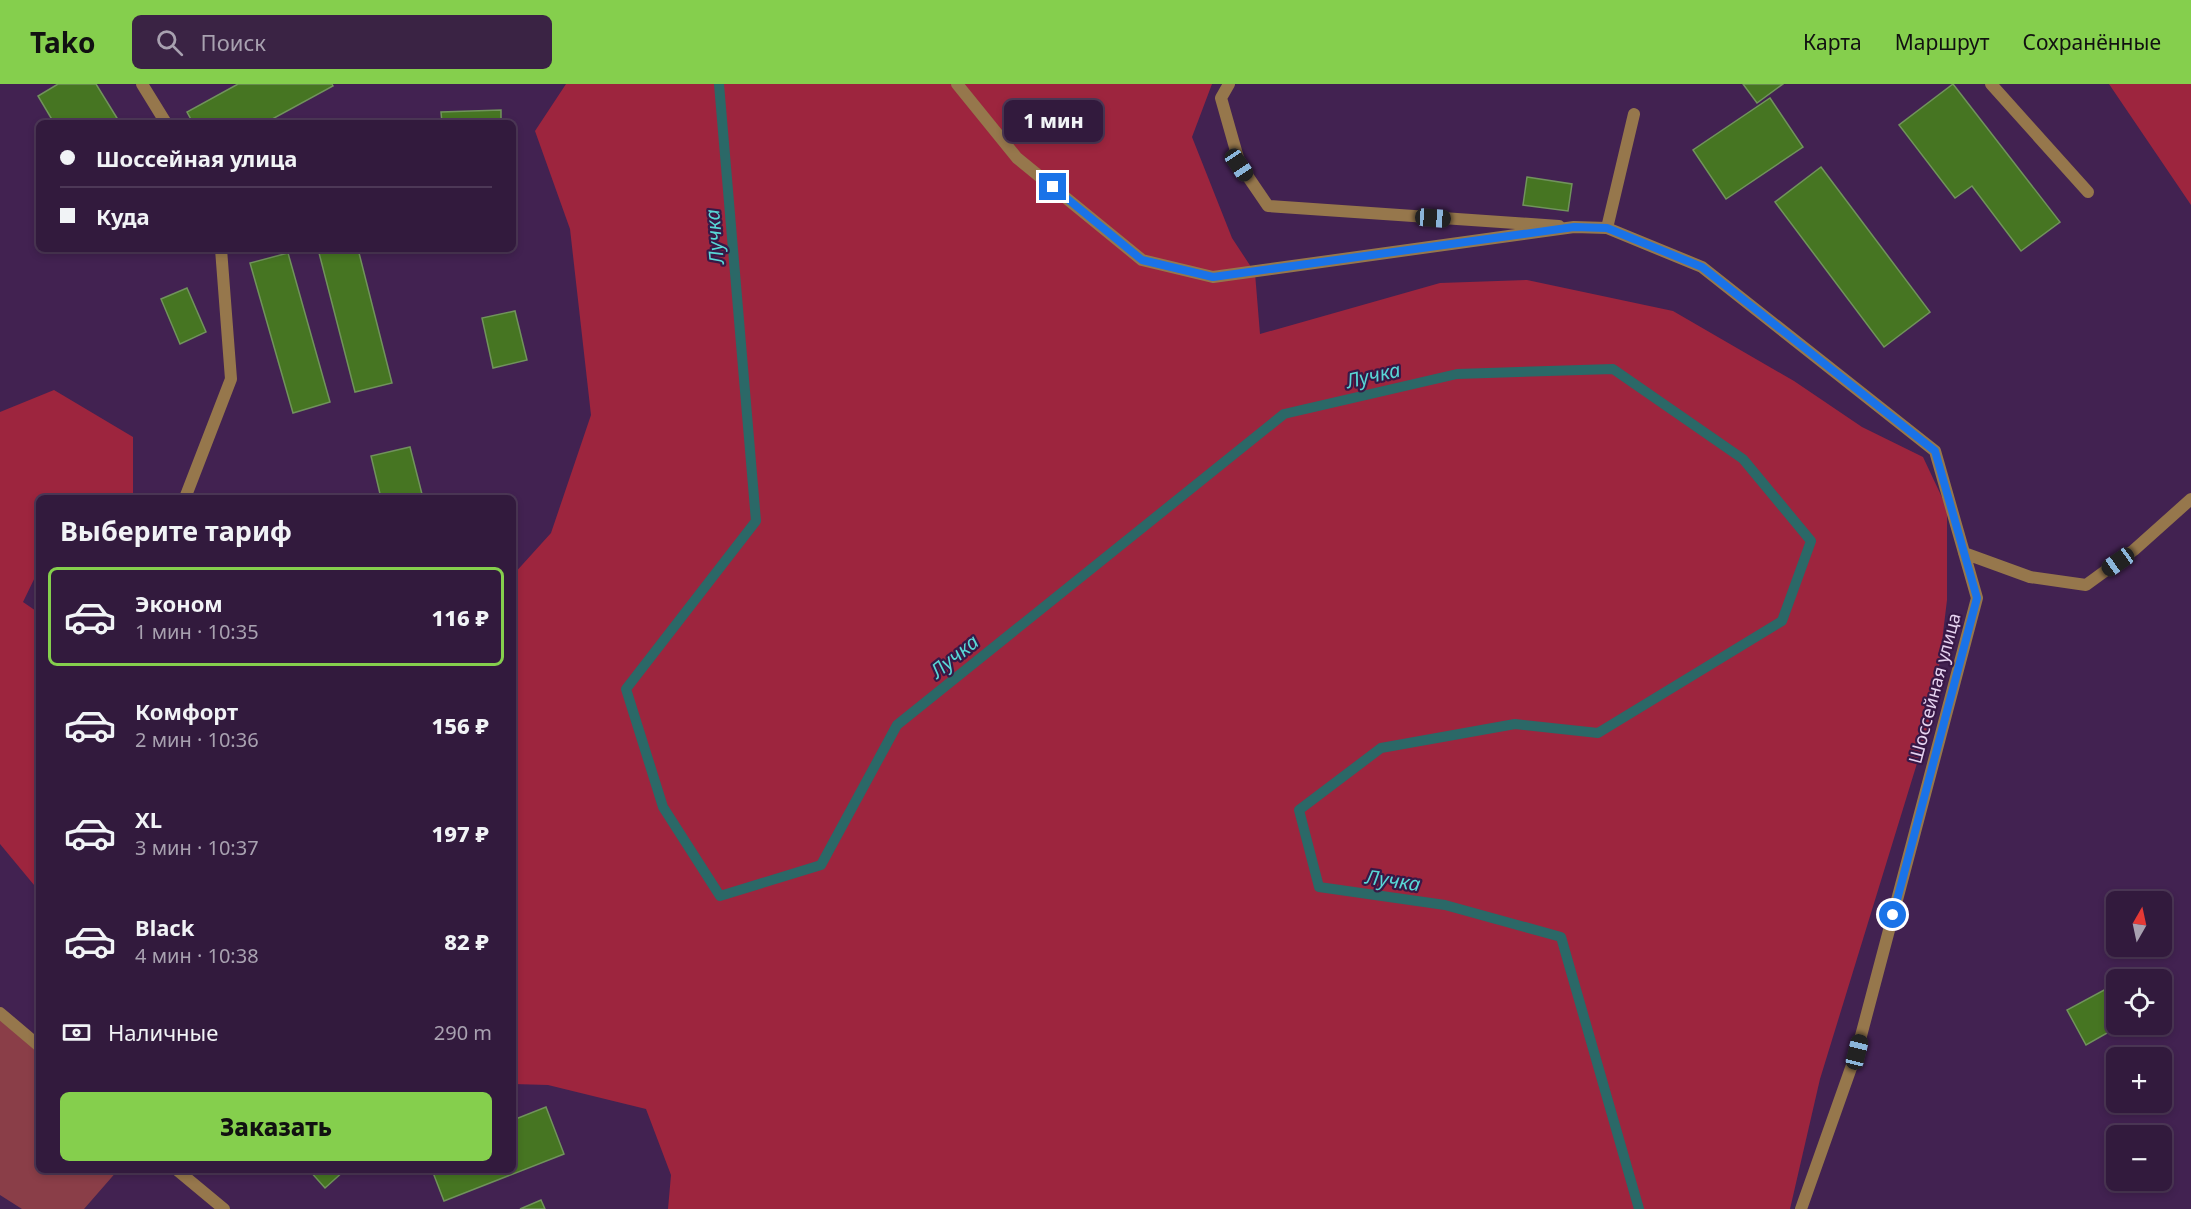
<!DOCTYPE html>
<html lang="ru">
<head>
<meta charset="utf-8">
<style>
	:root { --surface:#321a3d; --page:#3a2344; --text:#f1f3f6; --muted:#a8a1b0; --line:#4d3857; --accent:#85cf4d }
	body { margin:0; font-family:"Noto Sans",sans-serif; background:var(--page); color:var(--text); height:100vh; display:flex; flex-direction:column; font-size:22px; white-space:nowrap }
	* { box-sizing:border-box; margin:0 }
	p { font-size:20px; color:var(--muted) }
	.icon { flex:none; width:33px; height:33px; fill:none; stroke:currentColor; stroke-width:2; stroke-linecap:round; stroke-linejoin:round }
	.map { position:relative; flex:1; overflow:hidden }
	.panel { position:absolute; left:36px; top:411px; width:480px; height:678px; display:flex; flex-direction:column; background:var(--surface); border-radius:9px; box-shadow:0 3px 9px #0003,0 0 0 2px var(--line) }
	.panel>* { flex:none }
	.banner { position:absolute; left:36px; top:36px; width:480px; height:132px; border-radius:9px; box-shadow:0 3px 9px #0003,0 0 0 2px var(--line); display:grid; align-content:center; height:132px; padding:0 24px; background:var(--surface) }
	.needle { width:39px; rotate:9deg }
	.buttons { position:absolute; left:2106px; top:807px; display:grid; gap:12px }
	.buttons a { display:grid; place-items:center; width:66px; height:66px; border-radius:9px; background:var(--surface); box-shadow:0 3px 9px #0003,0 0 0 2px var(--line); font-size:30px }
	.end { position:absolute; width:27px; height:27px; margin:-14px; border:8px solid #1a73e8; background:#fff; box-shadow:0 0 0 3px #fff }
	.from { border-radius:50% }
	.bubble { position:absolute; height:42px; border-radius:9px; background:var(--surface); box-shadow:0 3px 9px #0003,0 0 0 2px var(--line); font-size:20px; font-weight:800; line-height:42px; text-align:center }
	.car { position:absolute; width:18px; height:36px; margin:-18px -9px; border-radius:8px; box-shadow:0 0 4px 2px #0007; background:linear-gradient(#222 24%,#8ab4d8 0 40%,#222 0 76%,#8ab4d8 0 86%,#222 0) }
	.banner b { display:flex; align-items:center; gap:21px; height:57px; font-size:22px }
	.banner b+b { border-top:2px solid var(--line) }
	.banner i { width:15px; height:15px; background:var(--text) }
	ul { padding:0; list-style:none }
	li { display:flex; align-items:center; gap:18px; height:99px; margin:0 12px 9px; padding:0 12px; border:3px solid transparent; border-radius:9px }
	li div { flex:1 }
	li b { display:block; font-size:22px }
	li em { font-style:normal; font-weight:800 }
	li.current { border-color:var(--accent) }
	li>.icon { width:54px; height:54px; stroke-width:1.5 }
	h2 { padding:0 24px; font-size:27px; line-height:72px }
	.pay { display:flex; align-items:center; gap:15px; height:66px; padding:0 24px; font-size:22px }
	.pay p { margin-inline-start:auto }
	.cta { display:flex; gap:12px; margin-top:auto; padding:12px 24px }
	.cta a { flex:1; height:69px; border-radius:9px; background:var(--accent); color:#111; font-size:24px; font-weight:800; line-height:69px; text-align:center }
	header { display:flex; align-items:center; gap:36px; box-sizing:border-box; height:84px; padding:0 30px; background:var(--accent); color:#111 }
	header strong { font-size:28px }
	nav { display:flex; gap:33px; margin-inline-start:auto; font-size:21px }
	.search { width:420px; height:54px; background:var(--page); display:flex; align-items:center; gap:15px; box-sizing:border-box; padding:0 21px; border-radius:9px; color:var(--muted); font-size:22px }
	.map>svg:first-child { display:block }
</style>
</head>
<body>
<header>
<strong>Tako</strong>
<div class="search"><svg class="icon" aria-label="search" viewBox="0 0 24 24"><circle cx="10" cy="10" r="6"/><path d="M15 15l6 6"/></svg>Поиск</div>
<nav><a>Карта</a><a>Маршрут</a><a>Сохранённые</a></nav>
</header>
<div class="map">
<svg width="2191" height="1125" viewBox="0 0 2191 1125">
	<rect width="100%" height="100%" fill="#422251"/>
	<path fill="#8a3e48" d="M0 933 39 967V1086H118L84 1125H22L0 1111Z"/>
	<path fill="#9d253e" d="M566 0H1212L1192 53 1232 154 1255 189 1260 250 1440 199 1527 196 1673 227 1794 297 1862 343 1923 373 1947 424V516L1934 624 1820 995 1790 1125H668L671 1091 646 1025 548 1001 513 1000V491L551 449 591 331 570 145 535 47Z
		M2109 0H2191V121Z
		M54 306 133 353V414H39V485L23 518 39 529V807L0 760V328Z"/>
	<g fill="none" stroke-linecap="round" stroke-linejoin="round">
		<path stroke="#2b6867" stroke-width="10" d="M719 0 756 437 626 605 663 723 720 812 821 781 897 641 1284 330 1457 290 1613 285 1743 375 1811 457 1782 537 1598 649 1515 640 1381 664 1299 726 1319 803 1445 821 1561 853 1639 1125"/>
	</g>
	<path fill="#467522" stroke="#71935c" stroke-width="1.5" d="M58 0H96L117 34 108 39H54L38 12Z
		M238 0H332L333 2 265 39H193L187 28Z
		M1743 0H1783L1757 19Z
		M1953 0 2060 138 2021 167 1972 102 1955 114 1899 41Z
		M1770 14 1803 63 1726 115 1693 66Z
		M501 26V39H442L441 28Z
		M1821 83 1930 228 1884 263 1775 118Z
		M1527 93 1572 100 1568 127 1523 121Z
		M318 165H358L392 299 355 308Z
		M288 169 330 318 293 329 250 179Z
		M187 204 206 248 180 260 161 215Z
		M515 227 527 276 493 284 482 234Z
		M410 363 423 414H381L371 372Z
		M2106 905 2116 923V940H2123L2086 961 2067 926Z
		M546 1023 564 1070 444 1117 432 1086H513V1036Z
		M309 1086H345L325 1104Z
		M541 1116 545 1125H520Z"/>
	<g fill="none" stroke-linecap="round" stroke-linejoin="round">
		<path stroke="#96774c" stroke-width="12" d="M142 0 166 39
			M1229 0 1221 14 1240 81 1268 122 1559 142
			M1991 0 2088 108
			M1607 144 1634 30
			M185 414 231 295 221 165
			M0 929 39 962
			M177 1086 224 1125"/>
		<path stroke="#96774c" stroke-width="12" d="M957 0 1017 74 1142 176 1213 193 1574 143 1607 144 1702 183 1935 367 1977 514 1857 967 1801 1125
			M1964 469 2030 493 2086 501 2134 466 2191 415"/>
	</g>
	<g fill="none" stroke-linecap="round" stroke-linejoin="round">
		<path stroke="#1a73e8" stroke-width="8" d="M1053 103 1142 176 1213 193 1574 143 1607 144 1702 183 1935 367 1977 514 1893 831"/>
	</g>
	<g text-anchor="middle" dominant-baseline="central" stroke-width="4.5" stroke-linejoin="round" paint-order="stroke">
		<g font-size="18" fill="#e6d3f0" stroke="#381846">
			<text transform="translate(1934 604) rotate(-75)">Шоссейная улица</text>
		</g>
		<g font-size="20" font-style="italic" fill="#58d7d6" stroke="#381846">
			<text transform="translate(714 153) rotate(-95)">Лучка</text>
			<text transform="translate(1373 291) rotate(-13)">Лучка</text>
			<text transform="translate(954 572) rotate(-39)">Лучка</text>
			<text transform="translate(1393 796) rotate(8)">Лучка</text>
		</g>
	</g>
</svg>
<div class="buttons">
<a><svg class="needle" viewBox="-14 -14 28 28"><path d="M0-13l5 13h-10z" fill="#e53935"/><path d="M0 13l5-13h-10z" fill="#a8a1b0"/></svg></a>
<a><svg class="icon" aria-label="locate" viewBox="0 0 24 24"><circle cx="12" cy="12" r="6"/><path d="M12 2v4M12 18v4M2 12h4M18 12h4"/></svg></a>
<a>+</a>
<a>−</a>
</div>
<i class="end from" style="left:1893px;top:831px"></i>
<i class="end" style="left:1053px;top:103px"></i>
<div class="bubble" style="left:1004px;top:16px;width:99px">1 мин</div>
<i class="car" style="left:1239px;top:81px;rotate:146deg"></i>
<i class="car" style="left:1433px;top:134px;rotate:94deg"></i>
<i class="car" style="left:2118px;top:478px;rotate:235deg"></i>
<i class="car" style="left:1857px;top:968px;rotate:14deg"></i>
<div class="banner">
<b><i class="from"></i>Шоссейная улица</b>
<b><i></i>Куда</b>
</div>
<section class="panel">
<h2>Выберите тариф</h2>
<ul>
<li class="current"><svg class="icon" aria-label="car" viewBox="0 0 24 24"><path d="M5 17H2v-5l4-1 3-4h7l3 4 3 1v5h-3M9 17h6M6 11h13"/><circle cx="7" cy="17" r="2"/><circle cx="17" cy="17" r="2"/></svg><div><b>Эконом</b><p>1 мин · 10:35</p></div><em>116 ₽</em></li>
<li><svg class="icon" aria-label="car" viewBox="0 0 24 24"><path d="M5 17H2v-5l4-1 3-4h7l3 4 3 1v5h-3M9 17h6M6 11h13"/><circle cx="7" cy="17" r="2"/><circle cx="17" cy="17" r="2"/></svg><div><b>Комфорт</b><p>2 мин · 10:36</p></div><em>156 ₽</em></li>
<li><svg class="icon" aria-label="car" viewBox="0 0 24 24"><path d="M5 17H2v-5l4-1 3-4h7l3 4 3 1v5h-3M9 17h6M6 11h13"/><circle cx="7" cy="17" r="2"/><circle cx="17" cy="17" r="2"/></svg><div><b>XL</b><p>3 мин · 10:37</p></div><em>197 ₽</em></li>
<li><svg class="icon" aria-label="car" viewBox="0 0 24 24"><path d="M5 17H2v-5l4-1 3-4h7l3 4 3 1v5h-3M9 17h6M6 11h13"/><circle cx="7" cy="17" r="2"/><circle cx="17" cy="17" r="2"/></svg><div><b>Black</b><p>4 мин · 10:38</p></div><em>82 ₽</em></li>
</ul>
<div class="pay"><svg class="icon" aria-label="cash" viewBox="0 0 24 24"><path d="M3 7h18v10H3z"/><circle cx="12" cy="12" r="2"/></svg>Наличные<p>290 m</p></div>
<div class="cta"><a>Заказать</a></div>
</section>
</div>
</body>
</html>
